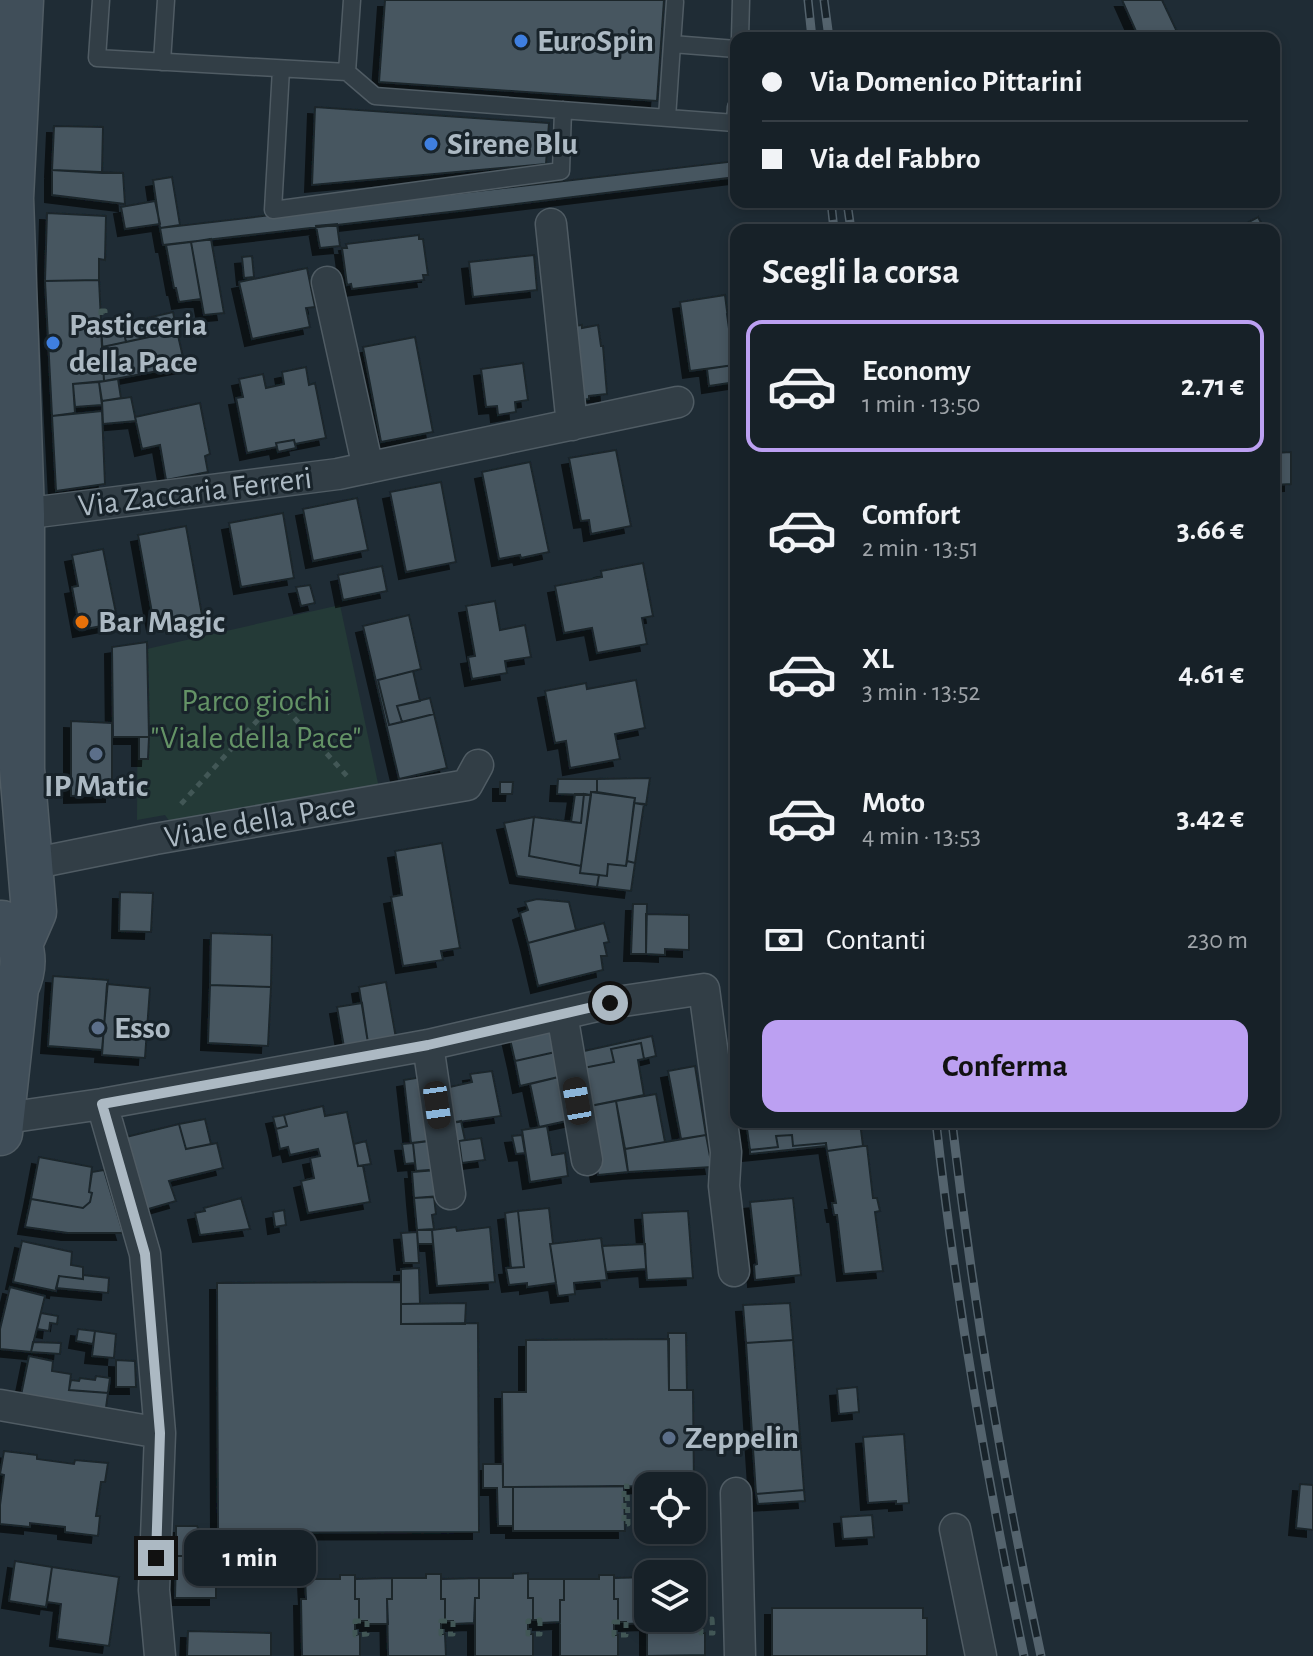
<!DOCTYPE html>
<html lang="it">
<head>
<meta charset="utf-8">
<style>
	:root { --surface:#172128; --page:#202930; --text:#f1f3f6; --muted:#9ea3a8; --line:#363e45; --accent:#bca0f2 }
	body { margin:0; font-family:"Alegreya Sans",sans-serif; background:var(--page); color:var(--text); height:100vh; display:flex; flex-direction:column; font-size:30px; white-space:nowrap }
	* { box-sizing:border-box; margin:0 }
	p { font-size:26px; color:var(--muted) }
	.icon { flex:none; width:44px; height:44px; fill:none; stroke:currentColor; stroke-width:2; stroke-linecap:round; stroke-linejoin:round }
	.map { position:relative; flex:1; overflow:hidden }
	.side { position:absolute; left:730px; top:224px; width:550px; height:904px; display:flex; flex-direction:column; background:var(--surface); border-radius:16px; box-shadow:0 4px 12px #0003,0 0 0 2px var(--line) }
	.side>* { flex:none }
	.banner { position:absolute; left:730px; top:32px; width:550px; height:176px; border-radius:16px; box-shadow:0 4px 12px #0003,0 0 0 2px var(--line); display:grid; align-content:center; height:176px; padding:0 32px; background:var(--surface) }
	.tools { position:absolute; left:634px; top:1472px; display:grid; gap:16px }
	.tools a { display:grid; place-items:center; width:72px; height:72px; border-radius:16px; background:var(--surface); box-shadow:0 4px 12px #0003,0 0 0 2px var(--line); font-size:40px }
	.end { position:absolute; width:36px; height:36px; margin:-18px; border:10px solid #acb9c3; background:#111; box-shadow:0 0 0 4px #111 }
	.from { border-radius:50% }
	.bubble { position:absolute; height:56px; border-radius:16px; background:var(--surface); box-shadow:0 4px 12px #0003,0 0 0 2px var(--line); font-size:26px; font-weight:700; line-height:56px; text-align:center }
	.car { position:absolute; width:24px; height:48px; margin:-24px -12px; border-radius:10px; box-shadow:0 0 6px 2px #0007; background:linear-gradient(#222 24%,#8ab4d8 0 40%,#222 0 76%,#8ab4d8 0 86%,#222 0) }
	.banner b { display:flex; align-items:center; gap:28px; height:76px; font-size:30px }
	.banner b+b { border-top:2px solid var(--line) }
	.banner i { width:20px; height:20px; background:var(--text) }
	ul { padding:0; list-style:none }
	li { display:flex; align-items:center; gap:24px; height:132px; margin:0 16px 12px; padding:0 16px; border:4px solid transparent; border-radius:16px }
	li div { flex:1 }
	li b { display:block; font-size:30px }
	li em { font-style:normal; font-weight:700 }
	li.on { border-color:var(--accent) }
	li>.icon { width:72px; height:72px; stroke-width:1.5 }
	h2 { padding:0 32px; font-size:36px; line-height:96px }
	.pay { display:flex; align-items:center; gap:20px; height:88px; padding:0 32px; font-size:30px }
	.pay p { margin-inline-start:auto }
	.button { display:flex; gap:16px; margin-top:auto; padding:16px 32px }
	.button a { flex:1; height:92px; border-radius:16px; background:var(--accent); color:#111; font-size:32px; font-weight:700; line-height:92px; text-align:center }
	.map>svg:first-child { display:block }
</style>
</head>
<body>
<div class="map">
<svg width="1313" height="1656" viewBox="0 0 1313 1656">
	<defs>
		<filter id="shadow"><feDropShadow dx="-7" dy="7" stdDeviation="0" flood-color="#0009"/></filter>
	</defs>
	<rect width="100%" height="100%" fill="#1f2c35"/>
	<path fill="#243a37" d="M340 605 379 788 175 829 165 815 137 820 138 651Z"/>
	<path fill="#475761" stroke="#1a252c" stroke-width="2" filter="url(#shadow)" d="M385 0H664L657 101 379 82Z
		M1122 0H1162L1180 38H1139Z
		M315 107 549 123 546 164 312 185Z
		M54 126 103 127 102 173 52 170Z
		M736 161V177L467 210 163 245 160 228Z
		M52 170 123 173 125 204 52 195Z
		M172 177 180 225 160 228 153 180Z
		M155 201 160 224 125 229 121 207Z
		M47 213 106 216 105 260 99 259V280L45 281Z
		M1258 217 1265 230H1234Z
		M337 224 340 246 320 248 316 226Z
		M419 235V239H423L428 275H423L424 280 352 289 351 284 347 285 342 248H347L346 244Z
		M211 239 224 313 204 315 191 242Z
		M191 242 201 299 179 302 176 288H174L166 245Z
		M534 255 537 290 473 297 469 262Z
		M252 256 254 277 244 278 242 257Z
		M307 268 315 307 306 308 310 327 252 339 239 282Z
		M99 280 104 381 73 384 75 413 52 416 45 281Z
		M725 295 734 365 690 371 680 302Z
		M173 312 177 331 126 342 122 324Z
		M736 312V382L709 386 707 369 734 365 727 314Z
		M122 324 126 342 102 347 101 328Z
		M582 325V328L598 325 601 346H603L607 394 589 396V399L575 400 566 327Z
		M177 331 185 366 104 381 102 347Z
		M415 337 433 432 381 442 363 347Z
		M523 363 528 400 515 402 516 412 498 415 497 406 486 407 481 369Z
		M306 367 309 385 315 383 326 438 295 444 294 440 276 443 277 447 247 453 236 398 243 397 239 379 263 374 266 388 284 384 282 372Z
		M118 379 121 398 102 401 99 382Z
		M99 382 102 405 75 407 73 384Z
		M131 397 136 421 103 424 102 401Z
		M200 403 210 454 205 456 208 472 166 480 160 445 142 449 135 417Z
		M102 411 105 484 56 491 52 416Z
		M294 440 296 448 278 452 276 443Z
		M616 450 631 526 591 534 589 520 581 521 569 458Z
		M1291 452V484L1274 485V453Z
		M530 462 549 552 521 558 520 555 499 559 482 472Z
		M441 482 456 562 406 572 390 492Z
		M357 498 368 550 313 561 303 509Z
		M283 513 294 578 241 587 229 523Z
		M186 526 202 615 154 624 138 535Z
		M103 549 118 623 80 630 72 587 78 586 72 555Z
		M643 563 653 616 642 618 647 644 597 653 592 628 564 633 555 586 602 577 601 571Z
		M382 566 387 591 343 600 338 575Z
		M310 585 315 603 301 606 296 587Z
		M495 601 500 630 525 625 531 657 505 661 507 673 472 679 468 657 475 656 466 606Z
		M409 615 421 669 378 680 389 725 434 714 447 768 399 779 363 626Z
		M147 642 149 737H113L112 647Z
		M413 671 420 701 397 706 402 722 389 725 378 680Z
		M636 680 645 728 615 734 620 759 570 768 566 741 555 743 545 691 586 683 587 689Z
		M430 698 434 714 402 722 397 706Z
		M71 721 112 723V795L71 796Z
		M139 737H149L148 759H139Z
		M650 778 646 805 634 803 635 798 597 792V779Z
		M558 779H597V792H591V795L557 794Z
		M500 782H513L512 794H500Z
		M591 792 635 798 626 866 608 864 607 876 580 873Z
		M575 794H584L581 823 571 822Z
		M584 794 591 795 581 866 529 856 534 817 581 823Z
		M634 803 644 804 635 863 627 861Z
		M534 817 529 856 581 866 580 873 599 875 597 887 517 876 504 823Z
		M442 843 460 948 441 951 443 960 403 966 391 897 402 895 395 851Z
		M627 861 635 863 631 891 597 887 599 875 607 876 608 864 626 866Z
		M120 892 153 893 151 932 119 931Z
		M537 899 569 902 576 930 528 943 520 913 528 910 525 902Z
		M633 904H647L646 954H631Z
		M646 914 689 915V950L665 949V955L646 954Z
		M604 923 609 942 604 943 607 956H601L603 970 538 986 528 943Z
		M211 933 272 935 271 987 210 985Z
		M53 976 108 980 102 1050 48 1046Z
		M386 982 396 1038 368 1043 359 987Z
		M107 984 150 988 145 1058 102 1055Z
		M210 985 271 987 268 1046 208 1043Z
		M362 1003 368 1043 344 1047 337 1007Z
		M555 1025 560 1051 515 1061 509 1035Z
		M652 1036 656 1056 644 1059 641 1043 611 1049 614 1062 578 1069 575 1053Z
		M641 1043 644 1059 638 1060 644 1095 585 1107 578 1069 614 1062 611 1049Z
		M560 1051 567 1075 520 1086 515 1061Z
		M695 1066 706 1135 681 1139 668 1071Z
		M492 1071 501 1116 452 1123 445 1088 472 1082 470 1074Z
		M567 1075 576 1119 539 1127 530 1084Z
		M428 1076 436 1140 411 1143 404 1080Z
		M656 1094 665 1142 625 1149 616 1101Z
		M616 1101 628 1172 598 1175 585 1107Z
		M323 1106 325 1116 347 1112 358 1166H363L370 1202 308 1213 301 1181 314 1178 310 1158 320 1156 318 1149 290 1155 288 1147 280 1149 276 1129 287 1126 284 1115Z
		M284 1115 287 1126 276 1129 273 1117Z
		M205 1119 211 1144 186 1149 179 1124Z
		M461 1121 465 1140 449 1143 446 1124Z
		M746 1122H860L863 1146 827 1151 826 1143 793 1146 792 1135 776 1136 778 1147 750 1150Z
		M179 1124 186 1149 217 1143 223 1168 169 1181 176 1201 145 1210 126 1137Z
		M547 1126 552 1155 565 1153 568 1176 530 1182 522 1130Z
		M522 1135 525 1153 516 1154 512 1136Z
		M706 1135 712 1167 628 1172 625 1149Z
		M792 1135 793 1146 826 1143V1146L750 1154V1150L778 1147 776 1136Z
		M481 1138 485 1160 462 1163 459 1141Z
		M438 1140 442 1169 416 1171 413 1143Z
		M366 1141 371 1164 358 1166 354 1144Z
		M413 1143 415 1163 405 1164 402 1144Z
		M863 1146H867L873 1198H877L880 1211 875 1212 883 1271 844 1274 837 1215H834L832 1203H836L827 1151Z
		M39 1157 92 1167 89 1192 92 1193 90 1202 83 1208 31 1199Z
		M104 1170 123 1233H68L25 1227 31 1199 83 1208 90 1202 92 1193 89 1192 92 1172Z
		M437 1170 441 1196 414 1198 412 1172Z
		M434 1197 436 1214 432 1215 434 1229 417 1230 414 1198Z
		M241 1198 250 1229 200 1235 195 1213 205 1211 204 1208Z
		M793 1198 801 1275 755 1280 754 1265 757 1264 750 1202Z
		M549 1208 553 1244H550L556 1283 527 1287V1283L509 1285 506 1268 524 1267 518 1211Z
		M284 1210 286 1225 275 1227 273 1212Z
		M518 1211 524 1267 511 1268 505 1213Z
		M688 1211 693 1278 647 1280 642 1213Z
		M456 1227 457 1231 490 1227 495 1282 437 1286 432 1230Z
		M417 1230H432L433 1244H418Z
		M417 1232 419 1263H404L401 1233Z
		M601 1238 607 1280 574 1283 575 1294 558 1296 550 1244Z
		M22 1241 72 1252 71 1265 83 1267V1279L59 1276 56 1291 13 1282Z
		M645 1244 646 1269 606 1272 602 1246Z
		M419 1268 420 1304H401V1269Z
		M83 1275 109 1278 108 1293 56 1288 59 1276 83 1279Z
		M401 1282V1324L478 1323 479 1532 218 1533 217 1283Z
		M10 1287 45 1296 31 1352 0 1349V1329Z
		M466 1303 465 1324H401V1304Z
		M790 1303 793 1340 746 1343 743 1305Z
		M41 1313 58 1316 57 1324 50 1323 49 1331 37 1329Z
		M78 1329 95 1331 93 1344 76 1341Z
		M95 1331 116 1334 114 1358 92 1356Z
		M668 1333H686L687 1390H669Z
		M669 1339V1390H693L694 1486 503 1487 502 1392H526V1340Z
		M793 1340 804 1490 756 1494 746 1343Z
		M33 1342 61 1343 60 1354 31 1352Z
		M29 1356 53 1361 52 1371 71 1374 69 1390 108 1393 105 1415 19 1405Z
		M116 1360 135 1361 136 1387H116Z
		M96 1376 110 1378 108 1393 69 1390 71 1380 79 1381 80 1378 95 1380Z
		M857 1387 859 1412 839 1414 837 1389Z
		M904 1434 909 1503 896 1504V1501L868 1503 863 1437Z
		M4 1451 37 1455V1459L74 1464 75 1460 108 1463 105 1482H101L96 1516H100L98 1536 65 1532V1527L30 1523V1527L0 1524V1505L4 1475 0 1474Z
		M483 1464H503V1487H513V1526H498L497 1488H483Z
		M1300 1484 1313 1485V1530L1296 1528Z
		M624 1486 625 1531H513V1487Z
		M804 1490 805 1501 758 1504 756 1494Z
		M872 1515 874 1537 843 1539 841 1517Z
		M176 1526H197L200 1532 209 1533 216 1545V1556H176Z
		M176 1556H216V1598H175Z
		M254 1557H284V1574L255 1573Z
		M15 1561 52 1567 46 1607 9 1601Z
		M52 1567 119 1577 109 1646 57 1639 61 1604 47 1602Z
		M528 1573V1598H533V1620L528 1621V1634H533V1656H475V1598H479V1578H513V1574Z
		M685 1573H700V1597H705V1620H701V1633H705V1655L647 1656V1597L648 1618H692V1574Z
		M426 1574H441V1599H445V1621H441V1634H445L446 1656H388L387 1599H392V1578H426Z
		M340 1575H355V1599H359V1621H355V1635L360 1634V1656H302L301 1599H306L305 1579H340Z
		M599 1575H614V1599H618V1622H614V1635H618V1656H560V1600H564V1579H599Z
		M648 1577 647 1623 626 1624V1622H618V1599H614V1578Z
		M392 1578V1599H387L388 1624H367V1621H359V1599H355V1579Z
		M479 1578V1598H475L474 1623 453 1624V1621H445V1599H441V1579Z
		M528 1579H564V1600H560V1622L540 1623V1620H533V1598H528Z
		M772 1608H923V1618H927V1656H772Z
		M188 1631 271 1633V1656H187Z"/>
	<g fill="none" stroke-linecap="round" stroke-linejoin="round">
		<g stroke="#505c64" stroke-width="19">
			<path id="lane" d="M101 0 97 58 347 72 352 0
				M740 38 741 0
				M672 44 675 2
				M162 62 166 0
				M281 69 273 210 561 171 563 110
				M347 72 375 96 735 123 736 107
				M667 118 672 44 736 49"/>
		</g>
		<g stroke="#505c64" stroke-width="33">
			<path id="street" d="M551 224 572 425
				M327 282 368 468
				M22 514 338 474 678 402
				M31 864 155 839 467 785 478 765
				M562 1014 587 1160
				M428 1045 450 1194
				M102 1104 145 1254 160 1433 154 1590 160 1656
				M0 1119 102 1104 428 1045 610 1003 704 989 726 1152 724 1186 734 1271
				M0 1405 160 1433
				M736 1493 740 1656
				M955 1529 981 1656"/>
		</g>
		<g stroke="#505c64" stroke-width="47">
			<path id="secondary" d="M20 944 34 912 22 769V514L11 198 21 0
				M0 1133 16 988C27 964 25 939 2 923"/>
		</g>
		<path stroke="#425756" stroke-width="5" stroke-dasharray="6 6" stroke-linecap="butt" d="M101 311H105V323L121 319 122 324 101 328Z
			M181 804 277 699 347 776
			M624 1486H627L628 1524H624Z
			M712 1619 713 1633H701V1620Z
			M540 1620V1634H528V1621Z
			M355 1621H367V1634L355 1635Z
			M441 1621H453V1634H441Z
			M614 1622H626V1635H614Z"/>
		<use href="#lane" stroke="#323e46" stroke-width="16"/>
		<use href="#street" stroke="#323e46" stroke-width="30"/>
		<use href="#secondary" stroke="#404e59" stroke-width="44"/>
		<g stroke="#54636d" stroke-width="9">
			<path id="rail" d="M808 0 812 38
				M824 0 829 38
				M831 202 834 230
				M847 202 851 230
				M936 1122C956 1301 987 1479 1024 1656
				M952 1122C973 1302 1003 1479 1041 1656"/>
		</g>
		<use href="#rail" stroke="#18232a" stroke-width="6" stroke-dasharray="18" stroke-linecap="butt"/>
	</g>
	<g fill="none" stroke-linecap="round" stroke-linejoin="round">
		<path stroke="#acb9c3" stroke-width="10" d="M156 1558 160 1433 145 1254 102 1104 428 1045 610 1003"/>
	</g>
	<g fill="#3f7fe0" stroke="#18232a" stroke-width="3">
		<circle cx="521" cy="41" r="8"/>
		<circle cx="431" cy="144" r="8"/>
		<circle cx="53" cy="343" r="8"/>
	</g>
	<circle fill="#e8710a" stroke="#18232a" stroke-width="3" cx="82" cy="622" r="8"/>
	<g fill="#5c6f8a" stroke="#18232a" stroke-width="3">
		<circle cx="96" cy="754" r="8"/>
		<circle cx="98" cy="1028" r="8"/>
		<circle cx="669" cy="1438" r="8"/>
	</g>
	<g text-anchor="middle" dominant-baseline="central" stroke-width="6" stroke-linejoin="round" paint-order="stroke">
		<g font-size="32" font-weight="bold" fill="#acb9c3" stroke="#18232a" text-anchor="start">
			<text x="537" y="41">EuroSpin</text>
			<text x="447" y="144">Sirene Blu</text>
			<text x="69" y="325">Pasticceria<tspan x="69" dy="37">della Pace</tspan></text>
			<text x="98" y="622">Bar Magic</text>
			<text x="96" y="786" text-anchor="middle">IP Matic</text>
			<text x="114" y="1028">Esso</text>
			<text x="685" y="1438">Zeppelin</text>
		</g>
		<g font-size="32" fill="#acb9c3" stroke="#18232a">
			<text transform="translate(195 492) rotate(-7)">Via Zaccaria Ferreri</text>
			<text transform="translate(260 821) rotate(-10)">Viale della Pace</text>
		</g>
		<g font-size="32" fill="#649366" stroke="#18232a">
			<text x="256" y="701">Parco giochi<tspan x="256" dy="37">"Viale della Pace"</tspan></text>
		</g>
	</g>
</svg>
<div class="tools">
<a><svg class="icon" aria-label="locate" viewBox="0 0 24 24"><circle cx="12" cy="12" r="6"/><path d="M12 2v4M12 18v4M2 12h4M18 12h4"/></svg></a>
<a><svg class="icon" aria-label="layers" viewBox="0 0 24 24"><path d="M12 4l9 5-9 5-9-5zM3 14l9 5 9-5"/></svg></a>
</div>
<i class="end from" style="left:610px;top:1003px"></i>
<i class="end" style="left:156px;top:1558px"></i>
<div class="bubble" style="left:184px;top:1530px;width:132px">1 min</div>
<i class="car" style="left:577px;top:1101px;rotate:350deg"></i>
<i class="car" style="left:437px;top:1105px;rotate:172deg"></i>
<div class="banner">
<b><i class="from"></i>Via Domenico Pittarini</b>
<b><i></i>Via del Fabbro</b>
</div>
<section class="side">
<h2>Scegli la corsa</h2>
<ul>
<li class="on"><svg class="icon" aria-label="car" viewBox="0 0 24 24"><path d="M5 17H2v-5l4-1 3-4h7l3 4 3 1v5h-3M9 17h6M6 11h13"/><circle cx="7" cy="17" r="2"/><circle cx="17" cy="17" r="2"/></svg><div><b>Economy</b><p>1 min · 13:50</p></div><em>2.71 €</em></li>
<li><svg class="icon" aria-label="car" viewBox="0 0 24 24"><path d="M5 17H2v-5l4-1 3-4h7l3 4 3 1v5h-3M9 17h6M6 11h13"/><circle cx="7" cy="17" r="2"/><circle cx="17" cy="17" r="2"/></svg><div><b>Comfort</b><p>2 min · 13:51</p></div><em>3.66 €</em></li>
<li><svg class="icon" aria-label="car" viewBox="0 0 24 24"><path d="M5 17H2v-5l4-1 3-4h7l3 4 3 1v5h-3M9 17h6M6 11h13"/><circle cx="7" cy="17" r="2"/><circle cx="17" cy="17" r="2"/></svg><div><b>XL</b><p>3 min · 13:52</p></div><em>4.61 €</em></li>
<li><svg class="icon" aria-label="car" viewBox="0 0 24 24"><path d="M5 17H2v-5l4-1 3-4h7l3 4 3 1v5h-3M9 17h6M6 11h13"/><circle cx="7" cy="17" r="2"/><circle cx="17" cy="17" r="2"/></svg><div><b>Moto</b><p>4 min · 13:53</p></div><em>3.42 €</em></li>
</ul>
<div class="pay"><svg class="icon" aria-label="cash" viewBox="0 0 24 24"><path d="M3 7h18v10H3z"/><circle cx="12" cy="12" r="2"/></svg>Contanti<p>230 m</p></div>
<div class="button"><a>Conferma</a></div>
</section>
</div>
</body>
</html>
